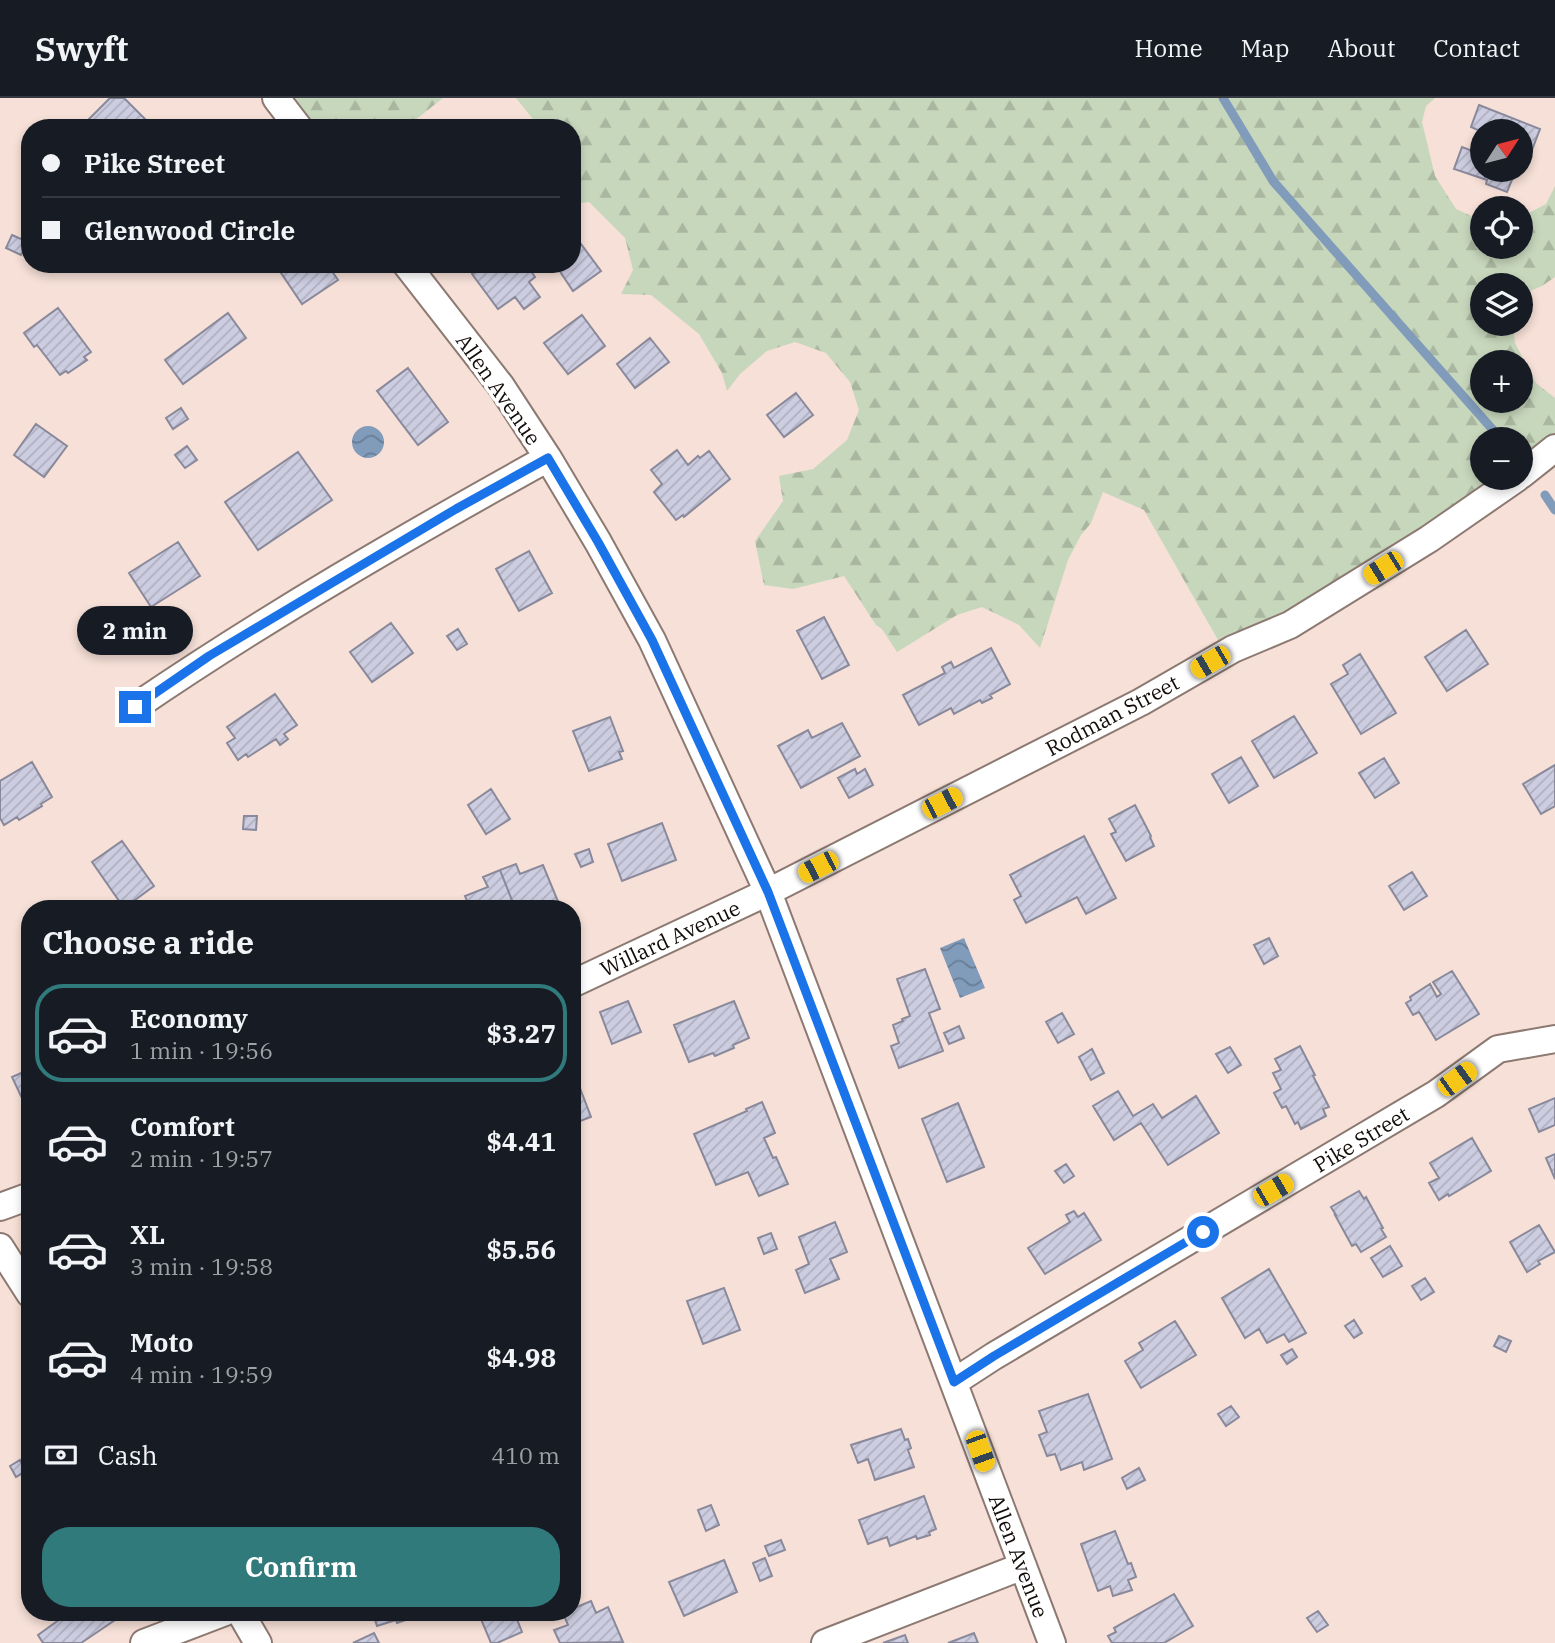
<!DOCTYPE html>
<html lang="en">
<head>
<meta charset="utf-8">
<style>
	:root { --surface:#171b24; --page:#20242c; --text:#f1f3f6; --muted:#9ea1a6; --line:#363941; --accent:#317a7c }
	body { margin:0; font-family:"IBM Plex Serif",serif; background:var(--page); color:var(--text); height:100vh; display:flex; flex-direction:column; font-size:26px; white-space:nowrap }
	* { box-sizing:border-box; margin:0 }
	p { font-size:23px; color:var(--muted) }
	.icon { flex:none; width:38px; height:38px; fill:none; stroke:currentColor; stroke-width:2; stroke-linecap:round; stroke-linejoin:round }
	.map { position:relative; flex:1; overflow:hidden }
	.details { position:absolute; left:21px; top:802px; width:560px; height:721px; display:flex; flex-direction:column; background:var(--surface); border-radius:28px; box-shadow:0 4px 10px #0003 }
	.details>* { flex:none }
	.banner { position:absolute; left:21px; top:21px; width:560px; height:154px; border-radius:28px; box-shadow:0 4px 10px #0003; display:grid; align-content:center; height:154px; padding:0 21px; background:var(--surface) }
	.needle { width:46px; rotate:54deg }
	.controls { position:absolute; left:1470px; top:21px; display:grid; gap:14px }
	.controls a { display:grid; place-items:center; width:63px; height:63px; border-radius:50%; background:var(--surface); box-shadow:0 4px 10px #0003; font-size:35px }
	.end { position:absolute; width:32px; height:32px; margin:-16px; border:9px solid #1a73e8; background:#fff; box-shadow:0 0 0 4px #fff }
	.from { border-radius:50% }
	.bubble { position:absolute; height:49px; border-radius:24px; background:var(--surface); box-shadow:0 4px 10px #0003; font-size:23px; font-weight:800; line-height:49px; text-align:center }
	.car { position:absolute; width:21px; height:42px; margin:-21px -10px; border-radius:9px; box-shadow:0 0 5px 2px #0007; background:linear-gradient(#f5c518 24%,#345 0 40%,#f5c518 0 76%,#345 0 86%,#f5c518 0) }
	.banner b { display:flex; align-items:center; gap:24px; height:66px; font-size:26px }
	.banner b+b { border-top:2px solid var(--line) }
	.banner i { width:18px; height:18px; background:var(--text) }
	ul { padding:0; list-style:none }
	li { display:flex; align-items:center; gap:21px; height:98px; margin:0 14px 10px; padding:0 7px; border:4px solid transparent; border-radius:28px }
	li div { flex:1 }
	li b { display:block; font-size:26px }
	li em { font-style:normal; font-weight:800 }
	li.selected { border-color:var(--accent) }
	li>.icon { width:63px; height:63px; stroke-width:1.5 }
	h2 { padding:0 21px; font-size:32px; line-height:84px }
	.pay { display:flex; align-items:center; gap:18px; height:77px; padding:0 21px; font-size:26px }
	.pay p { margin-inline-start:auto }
	.cta { display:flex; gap:14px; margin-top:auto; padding:14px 21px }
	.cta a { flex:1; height:80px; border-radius:28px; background:var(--accent); color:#fff; font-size:28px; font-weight:800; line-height:80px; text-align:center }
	header { display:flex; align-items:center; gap:42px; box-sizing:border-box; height:98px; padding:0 35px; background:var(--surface); border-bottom:2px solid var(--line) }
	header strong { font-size:33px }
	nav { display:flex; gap:38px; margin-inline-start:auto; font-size:24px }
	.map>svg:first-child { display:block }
</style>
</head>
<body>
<header>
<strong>Swyft</strong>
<nav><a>Home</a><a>Map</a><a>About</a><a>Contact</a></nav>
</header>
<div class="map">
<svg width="1555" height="1545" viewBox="0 0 1555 1545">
	<defs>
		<pattern id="forest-firs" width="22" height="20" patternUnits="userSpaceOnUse" patternTransform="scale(1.75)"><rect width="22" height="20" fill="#c7d7bc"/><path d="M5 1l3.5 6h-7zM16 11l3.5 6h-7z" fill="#aab7a0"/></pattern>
		<pattern id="water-waves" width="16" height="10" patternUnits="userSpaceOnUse" patternTransform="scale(1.75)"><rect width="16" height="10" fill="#819bbb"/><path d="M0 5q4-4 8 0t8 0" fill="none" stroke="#687d96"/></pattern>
		<pattern id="building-hatch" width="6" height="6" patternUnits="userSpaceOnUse" patternTransform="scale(1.75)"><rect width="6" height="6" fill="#cdcde1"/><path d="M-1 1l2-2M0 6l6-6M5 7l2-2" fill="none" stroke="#afafc0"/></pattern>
	</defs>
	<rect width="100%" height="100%" fill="#f6e0d7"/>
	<path fill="url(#forest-firs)" fill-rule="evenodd" d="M263 0H443L409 27 408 30H286Z
		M516 0H1435L1426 8 1422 24 1435 78 1456 111 1482 123V149H1521V119L1546 106 1555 88V179L1542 188 1521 197V187H1482V226H1513L1515 245 1536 285 1555 300V349L1521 375V341H1482V380H1514L1226 556 1144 412 1103 394 1091 425 1081 437 1068 462 1040 550 1019 527 982 509 957 517 897 554 882 531 876 527 844 478 793 491 764 487 755 443 783 403 779 378 813 371 847 342 859 312 850 284 826 255 795 244 767 253 740 276 727 293 722 275 699 236 651 197 621 196 633 172 625 140 589 104 572 106V30H540ZM1482 264H1521V303H1482Z"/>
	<path fill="url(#water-waves)" d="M352 344a16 16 0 1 1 32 0a16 16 0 1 1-32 0Z
		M964 840 985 890 960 900 940 850Z"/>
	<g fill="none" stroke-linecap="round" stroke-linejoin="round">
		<path stroke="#819bbb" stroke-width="9" d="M1223 0 1273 83 1501 341
			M1545 397 1555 412"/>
	</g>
	<path fill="url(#building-hatch)" stroke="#89899b" stroke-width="2" d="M110 0H124L154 30H80Z
		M1479 7 1540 31 1530 57 1522 55 1521 59V33L1482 34 1471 29Z
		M1482 43V72H1516L1507 94 1486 86 1487 82 1454 71 1462 49 1478 55Z
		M12 137 28 144 21 157 6 150Z
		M581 146 601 173 573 193 555 166H572V152Z
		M275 166H327L338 182 302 206Z
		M485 166H512L514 169 519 166H526L535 179 529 184 540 199 524 211 515 199 498 211 472 176Z
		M58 210 91 254 84 259 87 262 68 275 66 273 60 277 37 247 34 249 24 235Z
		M228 215 246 240 183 286 165 262Z
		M582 217 605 248 568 276 544 245Z
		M650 240 669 264 635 290 617 266Z
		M408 270 448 324 418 347 377 293Z
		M796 295 813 317 784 339 767 317Z
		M181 310 188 321 173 331 166 320Z
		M36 326 67 348 44 379 14 357Z
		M187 348 197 362 185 370 175 357Z
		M677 352 688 367 698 358 700 360 709 353 730 381 684 419 683 417 676 422 654 394 662 386 651 372Z
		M298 354 332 402 258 452 225 404Z
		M178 444 200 478 151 509 129 475Z
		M529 453 552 495 519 513 496 471Z
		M824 519 849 567 822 581 797 533Z
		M391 525 413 555 372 584 350 554Z
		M458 531 467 546 457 552 447 538Z
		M1466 532 1488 566 1447 593 1425 559Z
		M991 550 1010 586 990 597 992 600 982 605 980 602 954 616 951 610 919 627 903 597 945 575 942 569 951 564 954 570Z
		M1360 556 1396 615 1361 636 1331 586 1348 576 1343 567Z
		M275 596 297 627 284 636 288 641 280 647 276 641 248 659 246 656 238 662 227 645 235 640 227 629Z
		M1294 618 1317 655 1274 680 1252 643Z
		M610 619 623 653 619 654 622 661 589 673 573 633Z
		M842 625 860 658 801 690 778 648 808 632 812 640Z
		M1241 659 1258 688 1229 705 1212 676Z
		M1384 660 1399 685 1375 700 1359 675Z
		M32 664 52 699 41 706 42 708 19 722 17 719 4 727 0 720V683Z
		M1555 667V708L1541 716 1523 686Z
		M855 671 857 676 865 671 873 687 849 700 838 680Z
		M491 691 510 721 486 736 468 707Z
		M1135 707 1151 738 1150 739 1154 748 1126 763 1111 736 1116 734 1109 721Z
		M244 718H257L256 732 243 731Z
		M662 725 676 762 622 783 608 746Z
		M1084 738 1116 800 1086 816 1077 799 1026 825 1014 802 1021 798 1010 777Z
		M122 743 154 788 124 810 92 764Z
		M589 751 593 764 581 769 575 756Z
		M516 766 520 776 543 767 559 806 549 810H515L500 772Z
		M500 772 515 810H470L465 798 488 789 483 779Z
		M1412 774 1427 798 1404 812 1389 788Z
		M1269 840 1278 858 1264 866 1254 847Z
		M925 871 940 911 929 915 943 953 899 970 891 948 899 945 893 927 903 923 902 921 910 918 897 881Z
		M1452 873 1479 916 1436 942 1419 914 1413 917 1406 905 1411 902 1410 899 1430 886 1437 899 1441 896 1433 884Z
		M628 903 641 934 612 946 600 914Z
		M734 903 749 940 733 947 734 950 715 958 713 955 689 964 674 927Z
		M1062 915 1074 936 1058 945 1046 924Z
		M959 928 964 940 949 946 944 935Z
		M1300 948 1315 977 1313 978 1329 1009 1323 1011 1326 1018 1301 1031 1298 1024 1295 1026 1286 1008 1282 1010 1274 995 1281 991 1273 975 1281 972 1275 961Z
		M1230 949 1241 967 1228 975 1216 956Z
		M1092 951 1104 975 1091 982 1079 959Z
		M30 971V1015H29L12 979Z
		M578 985 591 1019 572 1026V988Z
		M1118 993 1133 1018 1153 1006 1162 1020 1196 998 1219 1035 1168 1067 1141 1025 1114 1042 1093 1008Z
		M1555 1000V1027L1539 1034 1529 1011Z
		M762 1004 775 1035 764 1040 773 1060 776 1059 788 1086 759 1098 748 1074 716 1087 694 1036 747 1013 746 1011Z
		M958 1005 984 1069 947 1084 922 1021Z
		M1472 1040 1491 1073 1449 1098 1448 1096 1439 1102 1429 1085 1439 1080 1430 1065Z
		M1555 1056V1081L1546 1060Z
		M1066 1066 1074 1078 1064 1085 1055 1073Z
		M1359 1093 1364 1101 1366 1099 1383 1130 1381 1131 1386 1139 1361 1154 1356 1146 1352 1148 1335 1117H1336L1331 1109Z
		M1074 1113 1078 1119 1084 1115 1101 1142 1045 1176 1028 1150 1070 1124 1066 1117Z
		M835 1124 847 1154 830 1161 839 1181 805 1195 796 1172 809 1166 799 1139Z
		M1539 1127 1555 1154 1538 1163 1540 1166 1527 1174 1510 1144Z
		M771 1135 777 1151 764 1156 758 1140Z
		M1390 1148 1402 1168 1383 1179 1371 1160Z
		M1269 1171 1306 1235 1289 1244 1284 1236 1267 1245 1259 1231 1245 1240 1222 1200Z
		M1425 1180 1434 1194 1421 1202 1412 1188Z
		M724 1190 740 1232 703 1246 687 1203Z
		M1354 1222 1362 1235 1354 1240 1345 1228Z
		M1175 1223 1196 1257 1141 1290 1125 1263 1143 1252 1139 1245Z
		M1499 1238 1511 1243 1506 1254 1494 1248Z
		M1292 1251 1297 1259 1287 1266 1281 1257Z
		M1088 1296 1112 1361 1084 1372 1082 1364 1061 1372 1055 1356 1047 1358 1039 1337 1047 1334 1039 1313Z
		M1231 1308 1239 1319 1226 1328 1218 1316Z
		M901 1331 905 1342 908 1341 911 1350 908 1352 914 1369 875 1382 868 1361 858 1365 851 1347Z
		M20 1362 26 1373 16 1379 10 1368Z
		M1139 1370 1145 1382 1127 1391 1122 1380Z
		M924 1398 936 1431 929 1434 930 1437 917 1441 916 1438 890 1448 887 1439 868 1446 859 1422Z
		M711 1407 719 1427 706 1433 698 1412Z
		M1115 1433 1128 1466 1131 1465 1136 1479 1128 1482 1132 1492 1113 1498 1110 1488 1098 1493 1081 1446Z
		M781 1442 785 1452 769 1458 765 1448Z
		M765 1460 772 1478 760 1483 753 1465Z
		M724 1462 737 1494 684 1518 669 1484Z
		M1174 1496 1193 1528 1164 1545H1112L1108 1538 1116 1534 1114 1530Z
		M591 1503 596 1515 608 1509 623 1544 560 1545 554 1532 568 1527 563 1515 572 1514V1511Z
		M1318 1513 1328 1527 1317 1534 1307 1520Z
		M70 1514H118L121 1518 81 1545H43L38 1537Z
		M379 1514H413L415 1519 397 1525 396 1522 377 1528 373 1516Z
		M478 1514H514L522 1534 497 1545H491Z
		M374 1535 379 1545H353Z
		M974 1535 978 1545H948Z
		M905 1537 908 1545H883Z"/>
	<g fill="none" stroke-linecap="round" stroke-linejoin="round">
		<g stroke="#8c7971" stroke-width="30">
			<path id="minor" d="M276 0 299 30
				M406 166 501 288 548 360 598 444 652 542 768 794 1052 1545
				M1521 377 1555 350
				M135 609C267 519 407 438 548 360
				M572 886 768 794 1141 604 1233 551 1290 527 1429 441 1517 380
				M0 1109 30 1098
				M0 1149 30 1196
				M954 1284 994 1258 1436 996 1498 951 1555 941
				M240 1514 258 1545
				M144 1545 225 1514
				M825 1545 1023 1468"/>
		</g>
		<use href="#minor" stroke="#fff" stroke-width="26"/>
	</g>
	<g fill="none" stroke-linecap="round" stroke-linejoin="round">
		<path stroke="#1a73e8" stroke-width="9" d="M135 609 209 558 456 411 548 360 598 444 652 542 768 794 954 1284 994 1258 1203 1134"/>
	</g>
	<g text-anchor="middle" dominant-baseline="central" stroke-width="7" stroke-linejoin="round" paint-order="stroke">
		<g font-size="21" fill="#120b08" stroke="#fff">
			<text transform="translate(499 291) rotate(55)">Allen Avenue</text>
			<text transform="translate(1112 617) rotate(-28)">Rodman Street</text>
			<text transform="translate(670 840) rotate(-25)">Willard Avenue</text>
			<text transform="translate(1361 1041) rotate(-31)">Pike Street</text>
			<text transform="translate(1019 1458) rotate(69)">Allen Avenue</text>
		</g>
	</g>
</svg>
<div class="controls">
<a><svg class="needle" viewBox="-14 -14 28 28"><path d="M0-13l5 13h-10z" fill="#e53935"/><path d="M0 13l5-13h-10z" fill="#9ea1a6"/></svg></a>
<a><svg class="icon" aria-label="locate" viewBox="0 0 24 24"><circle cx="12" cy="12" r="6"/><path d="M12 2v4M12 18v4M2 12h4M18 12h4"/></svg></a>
<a><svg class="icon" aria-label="layers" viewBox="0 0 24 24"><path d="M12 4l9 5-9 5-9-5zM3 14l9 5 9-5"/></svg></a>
<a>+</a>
<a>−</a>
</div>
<i class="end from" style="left:1203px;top:1134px"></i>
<i class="end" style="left:135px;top:609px"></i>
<div class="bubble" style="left:77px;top:508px;width:116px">2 min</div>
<i class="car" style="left:1383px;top:470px;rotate:238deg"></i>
<i class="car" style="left:1210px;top:564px;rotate:240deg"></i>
<i class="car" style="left:942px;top:705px;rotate:63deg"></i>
<i class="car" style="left:818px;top:769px;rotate:243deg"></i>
<i class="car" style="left:1457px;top:981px;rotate:54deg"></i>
<i class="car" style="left:1273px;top:1092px;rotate:60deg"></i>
<i class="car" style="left:980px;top:1353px;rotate:160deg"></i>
<div class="banner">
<b><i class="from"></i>Pike Street</b>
<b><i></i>Glenwood Circle</b>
</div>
<section class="details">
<h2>Choose a ride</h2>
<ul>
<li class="selected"><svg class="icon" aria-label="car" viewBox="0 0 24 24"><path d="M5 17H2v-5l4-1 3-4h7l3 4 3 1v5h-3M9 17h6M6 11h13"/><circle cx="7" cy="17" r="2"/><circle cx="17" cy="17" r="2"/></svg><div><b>Economy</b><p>1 min · 19:56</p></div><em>$3.27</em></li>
<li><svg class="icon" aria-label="car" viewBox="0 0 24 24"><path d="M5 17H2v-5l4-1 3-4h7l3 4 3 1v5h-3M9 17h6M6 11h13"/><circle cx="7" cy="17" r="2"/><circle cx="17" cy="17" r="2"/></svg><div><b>Comfort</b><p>2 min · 19:57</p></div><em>$4.41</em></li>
<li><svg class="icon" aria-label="car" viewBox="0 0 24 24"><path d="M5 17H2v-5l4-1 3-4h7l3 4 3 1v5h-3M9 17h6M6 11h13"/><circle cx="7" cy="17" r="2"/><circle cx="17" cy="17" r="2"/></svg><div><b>XL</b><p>3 min · 19:58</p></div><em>$5.56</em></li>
<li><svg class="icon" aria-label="car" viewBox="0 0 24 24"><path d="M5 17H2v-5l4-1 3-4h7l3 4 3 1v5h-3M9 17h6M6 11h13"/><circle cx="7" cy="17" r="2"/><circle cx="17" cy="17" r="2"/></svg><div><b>Moto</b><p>4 min · 19:59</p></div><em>$4.98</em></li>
</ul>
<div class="pay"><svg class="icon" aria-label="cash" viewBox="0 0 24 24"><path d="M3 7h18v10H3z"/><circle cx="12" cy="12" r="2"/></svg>Cash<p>410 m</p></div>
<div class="cta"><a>Confirm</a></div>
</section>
</div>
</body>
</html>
